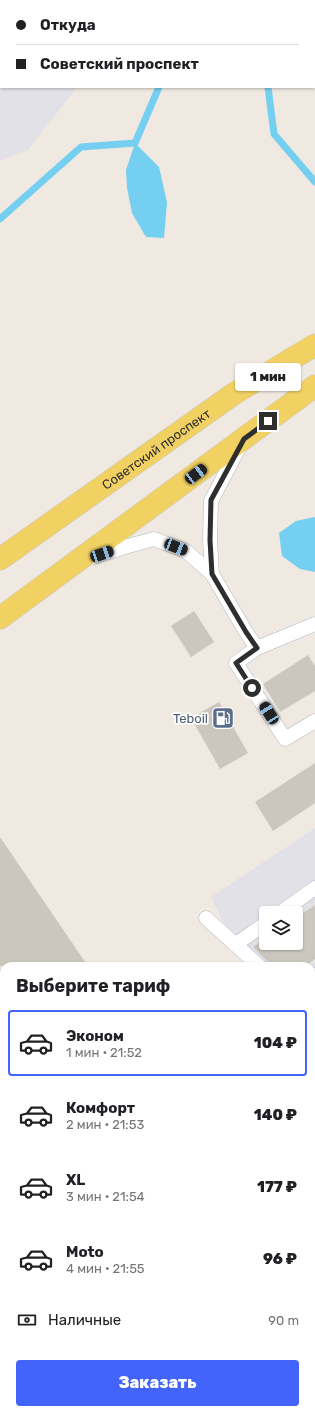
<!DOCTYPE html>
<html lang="ru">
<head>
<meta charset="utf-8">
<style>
	:root { --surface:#fff; --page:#f2f2f2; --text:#202124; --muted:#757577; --line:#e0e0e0; --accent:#4264fb }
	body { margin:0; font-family:Rubik,sans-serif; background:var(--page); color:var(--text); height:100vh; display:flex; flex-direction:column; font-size:15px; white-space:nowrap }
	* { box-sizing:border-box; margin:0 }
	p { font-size:13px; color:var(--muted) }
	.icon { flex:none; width:22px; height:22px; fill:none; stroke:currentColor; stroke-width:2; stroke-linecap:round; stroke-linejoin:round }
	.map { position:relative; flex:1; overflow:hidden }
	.side { position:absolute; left:0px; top:962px; width:315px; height:452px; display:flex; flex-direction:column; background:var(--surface); border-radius:12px 12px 0 0; box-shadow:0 1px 3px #0004 }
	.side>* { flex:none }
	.top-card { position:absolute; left:0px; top:0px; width:315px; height:88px; box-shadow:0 1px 3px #0004; display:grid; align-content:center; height:88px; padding:0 16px; background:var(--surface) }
	.tools { position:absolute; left:259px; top:906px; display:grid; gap:8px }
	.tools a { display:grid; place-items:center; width:44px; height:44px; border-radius:4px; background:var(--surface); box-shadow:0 1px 3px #0004; font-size:20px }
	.end { position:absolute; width:18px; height:18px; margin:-9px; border:5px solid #2e2e2e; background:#fff; box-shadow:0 0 0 2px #fff }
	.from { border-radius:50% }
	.bubble { position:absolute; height:28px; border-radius:4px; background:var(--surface); box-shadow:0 1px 3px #0004; font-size:13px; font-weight:800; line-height:28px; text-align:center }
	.car { position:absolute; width:12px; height:24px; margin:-12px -6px; border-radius:5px; box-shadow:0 0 3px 1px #0007; background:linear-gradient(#222 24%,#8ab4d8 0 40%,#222 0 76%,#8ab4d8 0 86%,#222 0) }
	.top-card b { display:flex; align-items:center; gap:14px; height:38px; font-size:15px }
	.top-card b+b { border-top:1px solid var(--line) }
	.top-card i { width:10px; height:10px; background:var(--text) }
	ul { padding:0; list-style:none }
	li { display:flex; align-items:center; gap:12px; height:66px; margin:0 8px 6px; padding:0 8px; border:2px solid transparent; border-radius:4px }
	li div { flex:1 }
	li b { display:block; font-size:15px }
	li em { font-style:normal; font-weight:800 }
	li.on { border-color:var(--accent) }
	li>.icon { width:36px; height:36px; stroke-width:1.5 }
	h2 { padding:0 16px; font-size:18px; line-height:48px }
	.pay { display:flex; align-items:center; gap:10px; height:44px; padding:0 16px; font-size:15px }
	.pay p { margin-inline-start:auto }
	.action { display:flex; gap:8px; margin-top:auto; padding:8px 16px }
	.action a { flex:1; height:46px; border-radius:4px; background:var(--accent); color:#fff; font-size:16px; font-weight:800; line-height:46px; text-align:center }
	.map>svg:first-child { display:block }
</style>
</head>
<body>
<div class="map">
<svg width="315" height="1414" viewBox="0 0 315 1414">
	<rect width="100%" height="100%" fill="#efe9e1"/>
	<path fill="#e3e1e8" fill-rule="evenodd" d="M0 0H144L1 1V87H77L28 150 0 161Z
		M315 828V1116L311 1107V966H244L211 897ZM266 913H296V943H266Z"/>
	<path fill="#75cff0" d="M135 143 159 167 167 202 164 238 146 237 132 213 127 188 126 170Z
		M315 517V572L300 569 282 556 279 533 296 521Z"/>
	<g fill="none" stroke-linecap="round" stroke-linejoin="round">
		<path stroke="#75cff0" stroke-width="7" d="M277 1V0
			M268 87 274 134 315 182
			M0 219 81 147 135 143 159 87"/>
	</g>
	<path fill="#cbc7bf" d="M194 611 214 642 191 657 171 626Z
		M308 655 315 666V691L280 712 263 684Z
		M219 702 248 753 220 769 191 718Z
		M315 763V803L273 831 255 802Z
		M0 837 88 966H0Z
		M315 905V959L305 966H272L253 947 266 938V943H296V918Z"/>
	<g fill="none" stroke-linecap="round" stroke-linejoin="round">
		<g stroke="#b4b7c1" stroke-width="15">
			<path id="lane" d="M90 558 128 546 154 539 186 551 212 574 246 632 257 648 236 663 285 739 315 721
				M212 574 210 540 211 501 241 444
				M257 648 315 624
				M280 913 315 888
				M206 918 259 966
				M236 944 266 923
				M311 978 315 975
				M311 1010 315 1014"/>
		</g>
		<g stroke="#b4b7c1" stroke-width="23">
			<path id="secondary" d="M0 1395 4 1397
				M32 1410 45 1414
				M277 1414 315 1412"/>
		</g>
		<g stroke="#c9c9c9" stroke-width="23">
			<g id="primary">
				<path id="s1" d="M0 559 235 393 315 345"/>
				<path d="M0 618 315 386"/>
			</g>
		</g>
		<path stroke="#c9c9c9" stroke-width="2.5" stroke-dasharray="3 2" stroke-linecap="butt" d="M311 1383 315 1382"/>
		<use href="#lane" stroke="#fff" stroke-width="14"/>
		<use href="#secondary" stroke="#fff" stroke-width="22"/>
		<use href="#primary" stroke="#f2d163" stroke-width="22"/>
	</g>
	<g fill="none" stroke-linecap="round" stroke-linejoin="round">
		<path stroke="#2e2e2e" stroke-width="5" d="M252 688 236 663 257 648 246 632 212 574 210 540 211 500 244 439 268 421"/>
	</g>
	<defs>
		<g id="fuel-square" transform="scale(1.15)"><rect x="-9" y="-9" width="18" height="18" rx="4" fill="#5c6f8a" stroke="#fff"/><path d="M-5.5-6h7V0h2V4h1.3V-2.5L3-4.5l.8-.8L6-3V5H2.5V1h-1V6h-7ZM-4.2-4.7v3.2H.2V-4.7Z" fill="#fff"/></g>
	</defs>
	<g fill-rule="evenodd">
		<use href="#fuel-square" x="223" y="718"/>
	</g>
	<g text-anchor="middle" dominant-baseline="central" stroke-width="3.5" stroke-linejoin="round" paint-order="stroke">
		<g font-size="13" fill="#2e2e2e" stroke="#fff">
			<text stroke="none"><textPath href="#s1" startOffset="191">Советский проспект</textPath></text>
		</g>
		<g font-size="13" fill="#4e5e75" stroke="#fff" text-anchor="end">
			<text x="208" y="718">Teboil</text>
		</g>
	</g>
</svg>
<div class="tools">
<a><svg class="icon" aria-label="layers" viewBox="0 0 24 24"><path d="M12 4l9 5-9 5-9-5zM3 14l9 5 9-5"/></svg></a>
</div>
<i class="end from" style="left:252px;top:688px"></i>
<i class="end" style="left:268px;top:421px"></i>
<div class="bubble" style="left:235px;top:363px;width:66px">1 мин</div>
<i class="car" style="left:196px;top:474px;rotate:53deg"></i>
<i class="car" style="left:176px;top:547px;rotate:111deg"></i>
<i class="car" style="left:102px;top:554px;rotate:71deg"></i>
<i class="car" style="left:269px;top:713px;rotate:327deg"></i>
<div class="top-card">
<b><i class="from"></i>Откуда</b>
<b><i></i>Советский проспект</b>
</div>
<section class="side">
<h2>Выберите тариф</h2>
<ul>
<li class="on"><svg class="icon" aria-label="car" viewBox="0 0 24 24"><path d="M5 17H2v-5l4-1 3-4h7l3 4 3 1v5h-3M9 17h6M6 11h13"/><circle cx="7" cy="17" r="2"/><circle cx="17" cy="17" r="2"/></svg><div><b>Эконом</b><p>1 мин · 21:52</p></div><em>104 ₽</em></li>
<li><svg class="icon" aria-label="car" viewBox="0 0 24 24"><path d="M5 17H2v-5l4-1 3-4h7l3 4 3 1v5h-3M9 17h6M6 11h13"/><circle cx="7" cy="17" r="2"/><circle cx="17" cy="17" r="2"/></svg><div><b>Комфорт</b><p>2 мин · 21:53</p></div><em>140 ₽</em></li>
<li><svg class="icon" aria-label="car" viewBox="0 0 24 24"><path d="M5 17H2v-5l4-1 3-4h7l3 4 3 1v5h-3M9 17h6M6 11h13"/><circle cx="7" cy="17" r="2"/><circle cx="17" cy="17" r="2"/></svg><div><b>XL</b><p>3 мин · 21:54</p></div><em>177 ₽</em></li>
<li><svg class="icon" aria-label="car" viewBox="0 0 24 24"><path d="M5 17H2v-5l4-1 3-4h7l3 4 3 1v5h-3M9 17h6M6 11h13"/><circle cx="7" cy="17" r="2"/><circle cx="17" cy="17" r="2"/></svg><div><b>Moto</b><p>4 мин · 21:55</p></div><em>96 ₽</em></li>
</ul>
<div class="pay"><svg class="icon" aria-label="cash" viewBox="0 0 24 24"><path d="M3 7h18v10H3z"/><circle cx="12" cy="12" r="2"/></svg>Наличные<p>90 m</p></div>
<div class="action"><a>Заказать</a></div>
</section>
</div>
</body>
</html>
